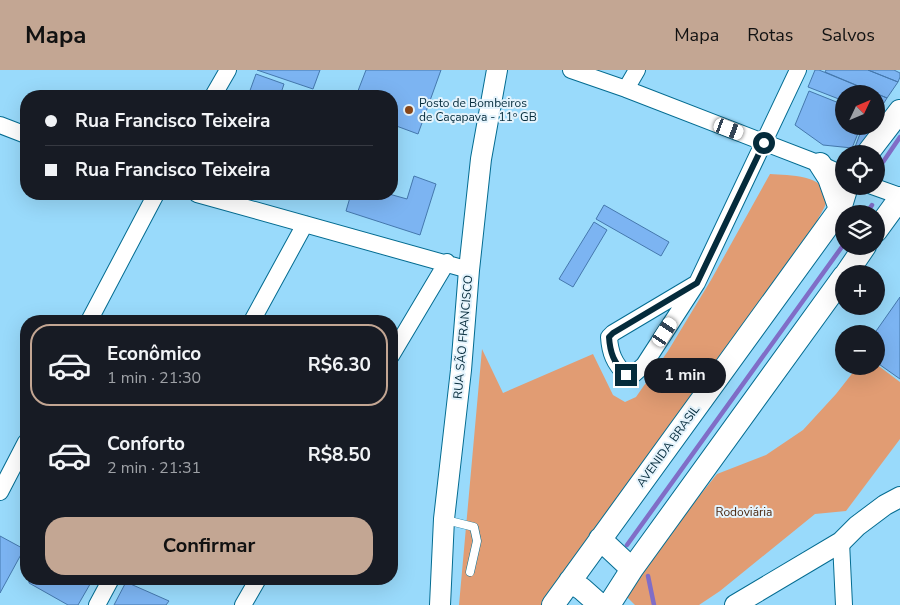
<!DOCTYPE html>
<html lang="pt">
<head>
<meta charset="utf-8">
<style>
	:root { --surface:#171b24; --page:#20242c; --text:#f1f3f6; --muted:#9ea1a6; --line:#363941; --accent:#c3a693 }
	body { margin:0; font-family:"Nunito Sans",sans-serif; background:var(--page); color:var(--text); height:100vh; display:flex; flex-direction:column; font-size:19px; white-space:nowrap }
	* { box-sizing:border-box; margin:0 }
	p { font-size:16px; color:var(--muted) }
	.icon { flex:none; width:28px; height:28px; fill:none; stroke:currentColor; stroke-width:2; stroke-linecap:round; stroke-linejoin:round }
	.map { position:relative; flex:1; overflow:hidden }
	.drawer { position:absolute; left:20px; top:245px; width:378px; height:270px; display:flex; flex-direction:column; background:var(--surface); border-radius:20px; box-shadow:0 5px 20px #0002 }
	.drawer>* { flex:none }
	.banner { position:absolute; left:20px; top:20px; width:378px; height:110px; border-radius:20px; box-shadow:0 5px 20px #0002; display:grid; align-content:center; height:110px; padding:0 25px; background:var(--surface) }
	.needle { width:32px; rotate:46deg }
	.fabs { position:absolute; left:835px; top:15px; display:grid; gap:10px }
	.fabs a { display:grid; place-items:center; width:50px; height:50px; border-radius:50%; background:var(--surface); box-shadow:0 5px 20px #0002; font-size:25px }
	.end { position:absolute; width:22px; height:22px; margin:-11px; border:6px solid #052b3b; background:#fff; box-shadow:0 0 0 2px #fff }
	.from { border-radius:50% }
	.bubble { position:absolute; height:35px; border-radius:18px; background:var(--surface); box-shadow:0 5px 20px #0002; font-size:16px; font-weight:700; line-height:35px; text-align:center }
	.car { position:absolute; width:15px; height:30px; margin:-15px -8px; border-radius:6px; box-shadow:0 0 4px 1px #0007; background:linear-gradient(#fff 24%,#345 0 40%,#fff 0 76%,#345 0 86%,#fff 0) }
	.banner b { display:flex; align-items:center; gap:18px; height:48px; font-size:19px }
	.banner b+b { border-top:1px solid var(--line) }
	.banner i { width:12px; height:12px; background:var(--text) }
	ul { padding:9px 0 0; list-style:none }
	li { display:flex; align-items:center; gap:15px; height:82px; margin:0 10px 8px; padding:0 15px; border:2px solid transparent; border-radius:20px }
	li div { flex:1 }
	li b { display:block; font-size:19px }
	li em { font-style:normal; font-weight:700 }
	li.current { border-color:var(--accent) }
	li>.icon { width:45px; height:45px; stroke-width:1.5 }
	.primary-button { display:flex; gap:10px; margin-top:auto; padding:10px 25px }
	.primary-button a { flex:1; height:58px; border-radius:20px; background:var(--accent); color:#111; font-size:20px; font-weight:700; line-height:58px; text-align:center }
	header { display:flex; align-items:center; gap:30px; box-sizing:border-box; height:70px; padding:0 25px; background:var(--accent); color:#111 }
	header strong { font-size:24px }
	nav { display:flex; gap:28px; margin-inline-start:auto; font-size:18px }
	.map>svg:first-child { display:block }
</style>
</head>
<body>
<header>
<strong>Mapa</strong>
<nav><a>Mapa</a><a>Rotas</a><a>Salvos</a></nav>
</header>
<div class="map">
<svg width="900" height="535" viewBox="0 0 900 535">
	<rect width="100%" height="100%" fill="#99dafb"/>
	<path fill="#e19c73" d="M770 104C790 106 829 103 826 133 825 138 819 146 817 151L541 535H459L482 279 503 323 593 284 613 325 625 332 636 327 668 281 711 210Z
		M876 294 900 312V369L846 441 815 444 720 521 699 535H635L622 522 717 404 766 385 803 360 836 324 858 296H876Z"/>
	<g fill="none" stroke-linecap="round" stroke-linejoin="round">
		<path stroke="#806dc7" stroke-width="4.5" d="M883 92 900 67
			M866 144 872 135
			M627 475 844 174
			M648 506 654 535"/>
	</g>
	<path fill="#7cb4f2" stroke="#4578ad" d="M257 0H320L313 19Z
		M366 0H441L418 64 391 54V26H356Z
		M815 0H819L887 28 877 44 876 24H844V31L808 17Z
		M826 0H868L898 12 887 28 825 2Z
		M868 0H894L900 3V7L898 12Z
		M256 4 284 14 280 26H248Z
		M809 21 844 35V56H861L852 78 823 75 795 55Z
		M863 56H875L866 81 855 77Z
		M414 106 436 114 420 165 346 141 351 124H389L407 129Z
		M604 135 669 172 661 186 596 149Z
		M594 152 607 160 573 217 559 209Z
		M900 227V309L876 292V264H874Z
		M0 466 24 479 0 523Z
		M29 509H93L78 535H68L29 513Z
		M126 512 169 531 166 535H114Z"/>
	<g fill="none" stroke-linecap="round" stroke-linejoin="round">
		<g stroke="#046c91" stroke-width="9">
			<path id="service" d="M446 450 474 457 477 471 470 502"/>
		</g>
		<g stroke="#046c91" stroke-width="18">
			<path id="minor" d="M571 0 626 19 820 94 844 105
				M626 19 637 0
				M213 26 228 0
				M0 55 26 65
				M872 116 900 126
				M197 124 469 200
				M697 213 613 263 609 267C610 283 614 293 626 305L634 304 644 295 697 213 798 0
				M89 251 156 124
				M252 251 305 154
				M391 286 447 192
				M0 422 26 372
				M841 472 844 535
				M97 535 111 509
				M243 535 258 509"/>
		</g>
		<g stroke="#046c91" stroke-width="22">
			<path id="tertiary" d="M440 535 444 449 461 300 469 200 481 89 497 0
				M735 535 841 472 857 456 885 435 900 427"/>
		</g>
		<g stroke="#046c91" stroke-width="24">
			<path id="secondary" d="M867 84 900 41
				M820 94 829 108 840 139
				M876 161 900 128
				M846 204 865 176
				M600 469 632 499
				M570 511 582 519 600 535
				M553 535 840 139 847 116
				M609 535 632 499 844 206"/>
		</g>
		<use href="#service" stroke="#fff" stroke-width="8"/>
		<use href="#minor" stroke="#fff" stroke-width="16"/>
		<use href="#tertiary" stroke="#fff" stroke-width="20"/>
		<use href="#secondary" stroke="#fff" stroke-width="22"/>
	</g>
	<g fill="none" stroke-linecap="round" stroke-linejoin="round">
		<path stroke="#052b3b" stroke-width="6" d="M626 305C614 293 610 283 609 267L613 263 697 213 764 73"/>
	</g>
	<circle fill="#8b4819" stroke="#e4f3fc" stroke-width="2" cx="409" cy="40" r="5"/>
	<g text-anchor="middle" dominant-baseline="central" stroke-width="4" stroke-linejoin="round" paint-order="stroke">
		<g font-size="12" fill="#052b3b" stroke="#e4f3fc" text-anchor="start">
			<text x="419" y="33">Posto de Bombeiros<tspan x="419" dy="14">de Caçapava - 11º GB</tspan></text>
		</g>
		<g font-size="12" fill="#052b3b" stroke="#e4f3fc">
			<text transform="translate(463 267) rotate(-85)">RUA SÃO FRANCISCO</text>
			<text transform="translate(668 376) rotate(-54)">AVENIDA BRASIL</text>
		</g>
		<g font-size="12" fill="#4a260e" stroke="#e4f3fc">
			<text x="744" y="442">Rodoviária</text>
		</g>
	</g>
</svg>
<div class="fabs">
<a><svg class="needle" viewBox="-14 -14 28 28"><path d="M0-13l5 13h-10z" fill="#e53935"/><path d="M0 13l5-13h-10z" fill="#9ea1a6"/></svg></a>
<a><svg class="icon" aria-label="locate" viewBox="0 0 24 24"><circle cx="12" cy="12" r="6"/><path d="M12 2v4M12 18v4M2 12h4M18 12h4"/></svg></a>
<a><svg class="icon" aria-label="layers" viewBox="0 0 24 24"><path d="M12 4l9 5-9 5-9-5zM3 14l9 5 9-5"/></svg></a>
<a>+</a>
<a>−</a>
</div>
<i class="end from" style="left:764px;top:73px"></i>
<i class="end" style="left:626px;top:305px"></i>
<div class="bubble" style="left:644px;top:288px;width:82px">1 min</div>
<i class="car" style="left:729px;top:59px;rotate:111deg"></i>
<i class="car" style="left:665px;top:262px;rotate:33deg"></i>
<div class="banner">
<b><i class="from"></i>Rua Francisco Teixeira</b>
<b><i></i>Rua Francisco Teixeira</b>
</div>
<section class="drawer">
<ul>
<li class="current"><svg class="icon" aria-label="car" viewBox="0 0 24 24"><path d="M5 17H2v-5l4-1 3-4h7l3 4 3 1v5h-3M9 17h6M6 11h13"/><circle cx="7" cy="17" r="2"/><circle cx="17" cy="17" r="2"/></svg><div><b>Econômico</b><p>1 min · 21:30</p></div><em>R$6.30</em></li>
<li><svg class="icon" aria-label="car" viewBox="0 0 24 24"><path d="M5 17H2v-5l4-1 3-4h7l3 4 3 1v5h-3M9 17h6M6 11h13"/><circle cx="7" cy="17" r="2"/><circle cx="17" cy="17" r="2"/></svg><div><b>Conforto</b><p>2 min · 21:31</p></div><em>R$8.50</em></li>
</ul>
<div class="primary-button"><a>Confirmar</a></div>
</section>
</div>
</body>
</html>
